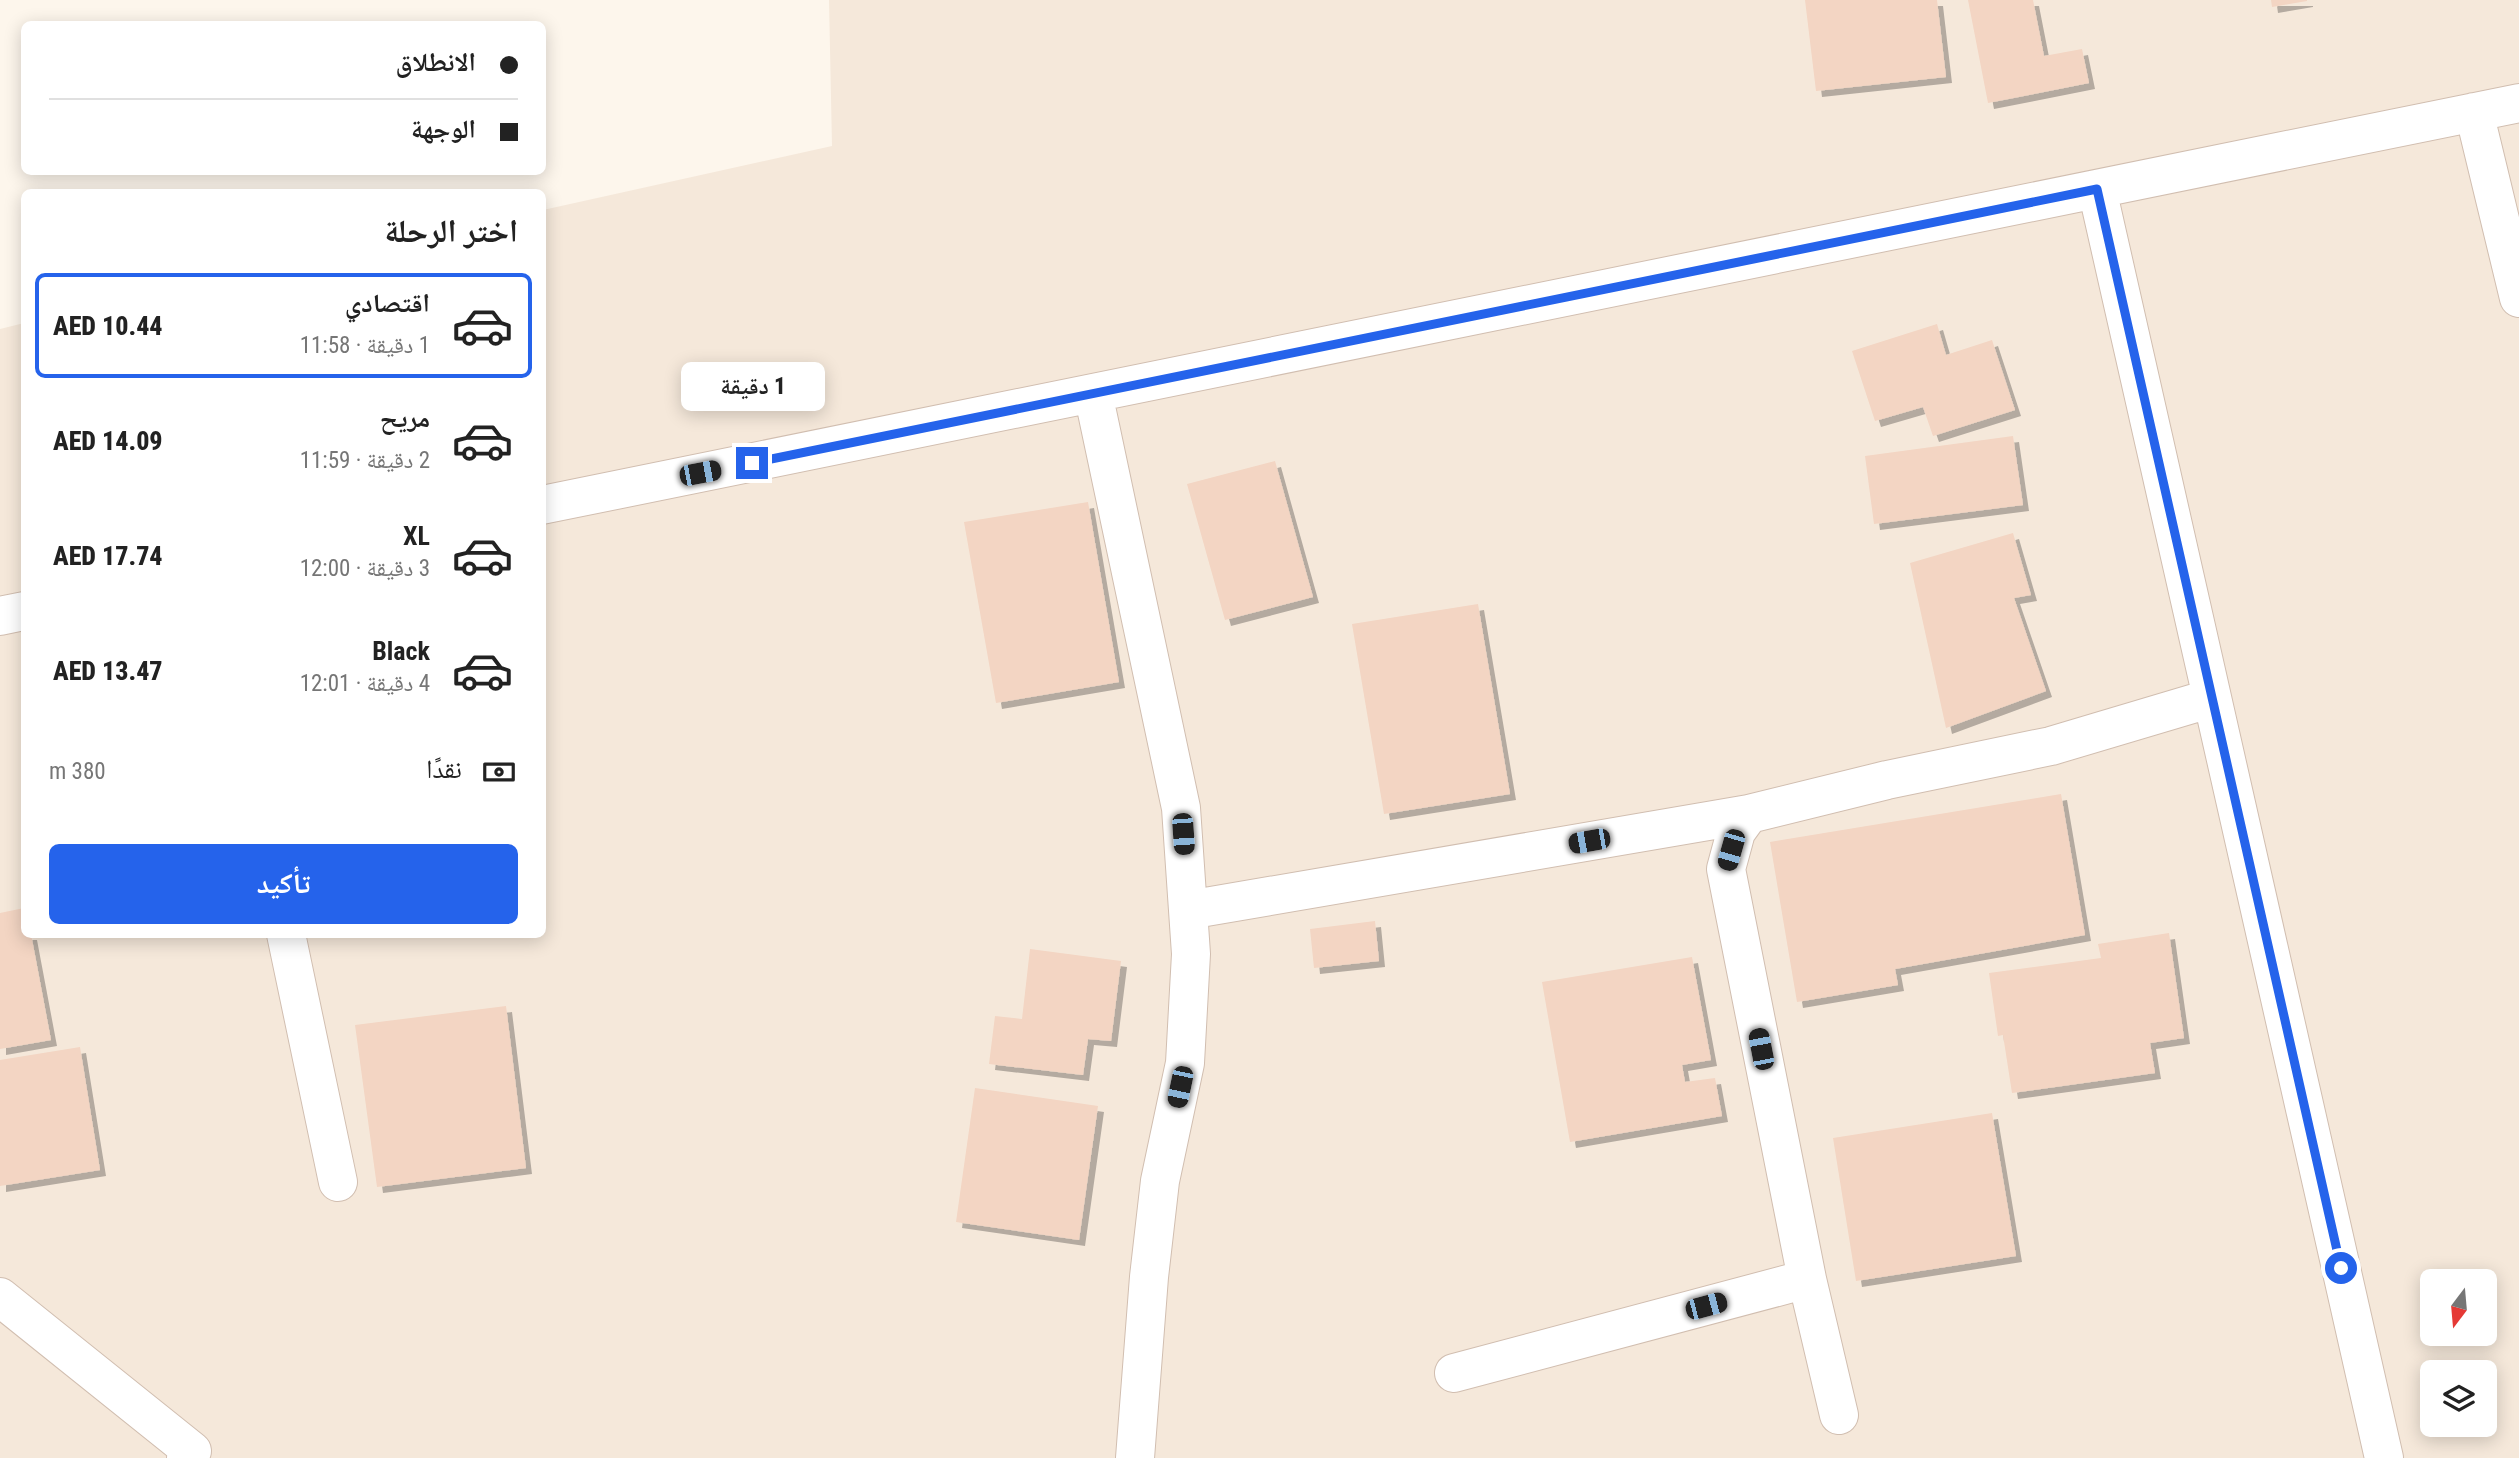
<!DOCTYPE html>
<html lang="ar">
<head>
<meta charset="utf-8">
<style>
	:root { --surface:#fff; --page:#f6f6f6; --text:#222; --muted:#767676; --line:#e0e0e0; --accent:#2563eb }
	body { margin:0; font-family:"Roboto Condensed","Noto Naskh Arabic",sans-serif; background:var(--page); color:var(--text); direction:rtl; height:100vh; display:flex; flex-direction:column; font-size:26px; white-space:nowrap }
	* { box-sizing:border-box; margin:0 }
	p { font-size:23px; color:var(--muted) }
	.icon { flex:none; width:38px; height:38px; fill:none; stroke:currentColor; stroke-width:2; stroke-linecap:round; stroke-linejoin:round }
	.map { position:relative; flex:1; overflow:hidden; direction:ltr }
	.side { position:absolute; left:21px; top:189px; width:525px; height:749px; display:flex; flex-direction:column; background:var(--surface); border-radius:10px; box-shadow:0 4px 18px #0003; direction:rtl }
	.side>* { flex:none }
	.guide { position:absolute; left:21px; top:21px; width:525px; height:154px; border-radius:10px; box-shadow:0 4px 18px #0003; direction:rtl; display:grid; align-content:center; height:154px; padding:0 28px; background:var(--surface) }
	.needle { width:46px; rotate:196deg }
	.controls { position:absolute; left:2420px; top:1269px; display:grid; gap:14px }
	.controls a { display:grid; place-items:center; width:77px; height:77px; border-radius:10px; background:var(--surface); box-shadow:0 4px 18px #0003; font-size:35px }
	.end { position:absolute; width:32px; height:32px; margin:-16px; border:9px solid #2563eb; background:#fff; box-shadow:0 0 0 4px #fff }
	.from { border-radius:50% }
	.bubble { position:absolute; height:49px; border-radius:10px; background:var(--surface); box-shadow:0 4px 18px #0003; font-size:23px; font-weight:800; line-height:49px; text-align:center; direction:rtl }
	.car { position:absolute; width:21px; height:42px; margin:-21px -10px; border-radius:9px; box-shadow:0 0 5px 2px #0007; background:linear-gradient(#222 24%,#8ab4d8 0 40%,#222 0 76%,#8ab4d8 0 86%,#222 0) }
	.guide b { display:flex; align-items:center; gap:24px; height:66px; font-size:26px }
	.guide b+b { border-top:2px solid var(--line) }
	.guide i { width:18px; height:18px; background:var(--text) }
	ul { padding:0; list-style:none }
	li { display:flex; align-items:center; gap:21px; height:105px; margin:0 14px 10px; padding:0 14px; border:4px solid transparent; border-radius:10px }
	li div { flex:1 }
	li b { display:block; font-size:26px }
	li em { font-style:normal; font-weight:800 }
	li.active { border-color:var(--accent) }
	li>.icon { width:63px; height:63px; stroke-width:1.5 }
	h2 { padding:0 28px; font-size:32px; line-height:84px }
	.pay { display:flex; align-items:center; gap:18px; height:77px; padding:0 28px; font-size:26px }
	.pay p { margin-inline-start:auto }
	.action { display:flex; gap:14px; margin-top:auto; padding:14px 28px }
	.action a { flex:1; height:80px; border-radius:10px; background:var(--accent); color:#fff; font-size:28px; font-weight:800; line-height:80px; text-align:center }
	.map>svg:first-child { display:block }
</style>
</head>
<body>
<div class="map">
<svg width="2519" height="1458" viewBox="0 0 2519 1458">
	<defs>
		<filter id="shadow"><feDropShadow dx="6" dy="6" stdDeviation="0" flood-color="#0004"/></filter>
	</defs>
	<rect width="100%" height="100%" fill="#fdf6ec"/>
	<path fill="#f5e8da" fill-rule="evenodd" d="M829 0H2519V1458H0V329L24 323V934H542L543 210 832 146ZM2432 1281H2485V1334H2432ZM2432 1372H2485V1424H2432Z"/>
	<path fill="#f3d5c3" filter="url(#shadow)" d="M1805 0H1937L1946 77 1816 91Z
		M1968 0H2033L2044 56 2082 49 2089 83 1988 103Z
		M2271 0H2307V1L2272 7Z
		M1937 324 1946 355 1992 340 2015 410 1933 436 1923 407 1875 421 1852 351Z
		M2013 436 2023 505 1874 524 1865 456Z
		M1275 461 1313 597 1225 620 1187 484Z
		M1088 502 1119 682 996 703 964 522Z
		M2013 533 2031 595 2014 598 2046 691 1946 728 1910 563Z
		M1478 604 1510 794 1384 814 1352 624Z
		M2061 794 2085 935 1895 969 1898 985 1797 1002 1770 842Z
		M24 908V934H31L51 1040 0 1049V913Z
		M1375 921 1379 961 1314 968 1310 929Z
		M2169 933 2184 1038 2150 1043 2155 1073 2012 1093 2003 1035 1998 1036 1989 973 2101 958 2098 944Z
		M1030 949 1121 961 1111 1041 1088 1039 1083 1075 989 1064 995 1016 1022 1019Z
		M1692 957 1711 1060 1682 1065 1685 1082 1715 1078 1722 1116 1570 1142 1542 982Z
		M506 1006 526 1168 377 1187 355 1025Z
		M80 1047 100 1170 0 1186V1060Z
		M975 1088 1098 1106 1079 1240 956 1222Z
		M1992 1113 2016 1256 1856 1281 1833 1138Z"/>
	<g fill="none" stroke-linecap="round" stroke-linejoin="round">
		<g stroke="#d1beb0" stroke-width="40">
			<path id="street" d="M2474 112 2519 298
				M2097 189 2384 1458
				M1093 393 1181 808 1191 954 1185 1063 1160 1181 1149 1277 1135 1458
				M542 505 2519 103
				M0 616 24 611
				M1188 910 1749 814
				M286 934 338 1182
				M1807 1279 1839 1415
				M0 1297 192 1451 186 1458
				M1454 1373 1807 1279 1726 869 1736 832 1749 814 1887 780 2051 746 2212 698"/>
		</g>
		<use href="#street" stroke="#fff" stroke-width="38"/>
	</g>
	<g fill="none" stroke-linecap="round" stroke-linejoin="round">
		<path stroke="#2563eb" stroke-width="9" d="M752 463 2097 189 2341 1268"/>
	</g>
</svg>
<div class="controls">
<a><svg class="needle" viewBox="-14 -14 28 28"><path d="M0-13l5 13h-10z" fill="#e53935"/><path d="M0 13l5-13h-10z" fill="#767676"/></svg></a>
<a><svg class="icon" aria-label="layers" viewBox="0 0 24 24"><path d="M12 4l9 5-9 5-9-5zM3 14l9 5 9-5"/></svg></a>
</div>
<i class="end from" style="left:2341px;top:1268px"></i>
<i class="end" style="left:752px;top:463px"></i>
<div class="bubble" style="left:681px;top:362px;width:144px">1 دقيقة</div>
<i class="car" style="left:700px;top:473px;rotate:79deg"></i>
<i class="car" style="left:1183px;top:834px;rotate:176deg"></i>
<i class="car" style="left:1589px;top:841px;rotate:260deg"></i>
<i class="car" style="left:1731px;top:850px;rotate:196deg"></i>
<i class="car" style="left:1761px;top:1049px;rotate:349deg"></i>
<i class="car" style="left:1180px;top:1087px;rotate:192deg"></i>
<i class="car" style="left:1706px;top:1306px;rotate:75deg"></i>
<div class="guide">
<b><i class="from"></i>الانطلاق</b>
<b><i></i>الوجهة</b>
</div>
<section class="side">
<h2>اختر الرحلة</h2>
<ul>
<li class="active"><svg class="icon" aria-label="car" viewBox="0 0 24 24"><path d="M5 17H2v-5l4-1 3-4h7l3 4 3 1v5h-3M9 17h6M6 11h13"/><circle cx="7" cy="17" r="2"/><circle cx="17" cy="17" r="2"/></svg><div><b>اقتصادي</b><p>1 دقيقة · 11:58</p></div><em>AED 10.44</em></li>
<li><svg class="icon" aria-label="car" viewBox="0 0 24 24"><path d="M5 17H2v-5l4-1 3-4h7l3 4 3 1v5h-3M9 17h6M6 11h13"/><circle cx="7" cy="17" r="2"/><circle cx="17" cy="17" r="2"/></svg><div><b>مريح</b><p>2 دقيقة · 11:59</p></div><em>AED 14.09</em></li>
<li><svg class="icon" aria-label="car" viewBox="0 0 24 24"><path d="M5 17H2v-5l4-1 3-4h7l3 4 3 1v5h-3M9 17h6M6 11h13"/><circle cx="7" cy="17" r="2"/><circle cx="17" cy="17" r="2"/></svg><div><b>XL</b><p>3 دقيقة · 12:00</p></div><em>AED 17.74</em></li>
<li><svg class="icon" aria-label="car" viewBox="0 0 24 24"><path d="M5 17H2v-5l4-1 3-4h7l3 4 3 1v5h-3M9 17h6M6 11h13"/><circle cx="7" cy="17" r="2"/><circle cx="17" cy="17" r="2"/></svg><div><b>Black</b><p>4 دقيقة · 12:01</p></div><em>AED 13.47</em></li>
</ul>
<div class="pay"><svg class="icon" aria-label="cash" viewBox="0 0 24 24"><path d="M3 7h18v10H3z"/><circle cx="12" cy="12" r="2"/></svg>نقدًا<p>380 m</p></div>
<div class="action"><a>تأكيد</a></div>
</section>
</div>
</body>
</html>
